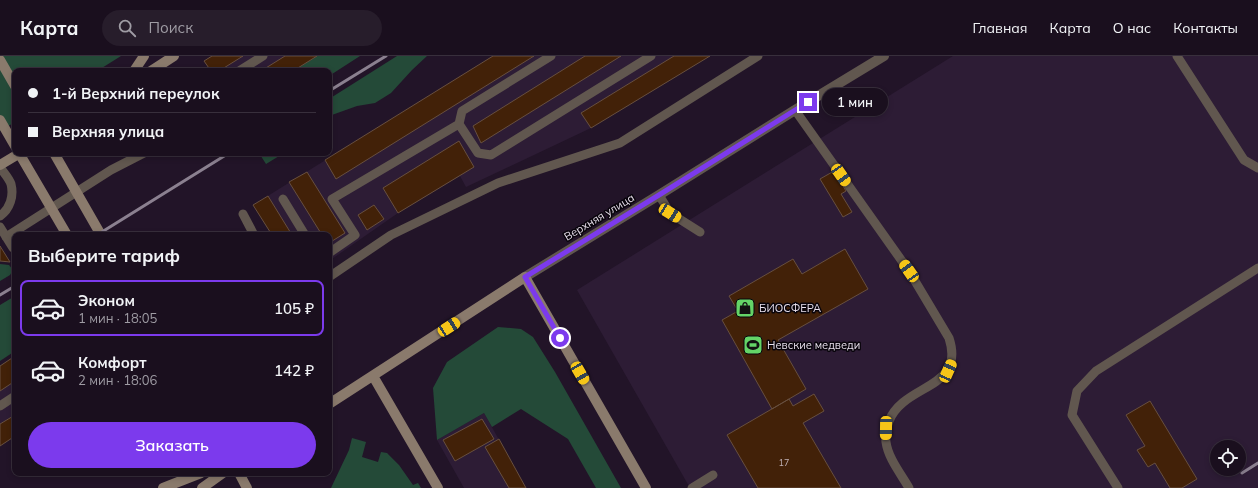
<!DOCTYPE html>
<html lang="ru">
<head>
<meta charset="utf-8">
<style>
	:root { --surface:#1a0f1e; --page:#271d2b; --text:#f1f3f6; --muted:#9f9ca4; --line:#382f3c; --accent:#7c3aed }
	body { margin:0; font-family:Mulish,sans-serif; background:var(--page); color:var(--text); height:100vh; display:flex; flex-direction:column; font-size:15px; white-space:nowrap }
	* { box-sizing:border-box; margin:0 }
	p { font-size:13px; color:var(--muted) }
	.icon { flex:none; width:22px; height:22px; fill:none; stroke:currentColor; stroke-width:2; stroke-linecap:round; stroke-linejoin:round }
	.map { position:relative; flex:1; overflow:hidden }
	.details { position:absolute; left:12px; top:176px; width:320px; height:244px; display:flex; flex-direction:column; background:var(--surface); border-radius:8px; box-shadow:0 2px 6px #0003,0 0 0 1px var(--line) }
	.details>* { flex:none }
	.hud { position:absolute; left:12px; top:12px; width:320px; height:88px; border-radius:8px; box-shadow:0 2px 6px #0003,0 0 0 1px var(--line); display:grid; align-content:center; height:88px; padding:0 16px; background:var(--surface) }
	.buttons { position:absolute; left:1210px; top:384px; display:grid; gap:8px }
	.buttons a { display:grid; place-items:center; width:36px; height:36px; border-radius:50%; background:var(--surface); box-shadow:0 2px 6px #0003,0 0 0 1px var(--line); font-size:20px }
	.end { position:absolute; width:18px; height:18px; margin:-9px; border:5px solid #7c3aed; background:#fff; box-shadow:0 0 0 2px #fff }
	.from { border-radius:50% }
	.bubble { position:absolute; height:28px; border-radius:14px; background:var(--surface); box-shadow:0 2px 6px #0003,0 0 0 1px var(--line); font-size:13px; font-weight:600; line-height:28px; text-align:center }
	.car { position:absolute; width:12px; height:24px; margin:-12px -6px; border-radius:5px; box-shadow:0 0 3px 1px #0007; background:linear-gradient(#f5c518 24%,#345 0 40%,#f5c518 0 76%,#345 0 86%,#f5c518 0) }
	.hud b { display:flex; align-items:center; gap:14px; height:38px; font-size:15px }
	.hud b+b { border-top:1px solid var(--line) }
	.hud i { width:10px; height:10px; background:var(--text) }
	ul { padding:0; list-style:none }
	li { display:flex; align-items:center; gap:12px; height:56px; margin:0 8px 6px; padding:0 8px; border:2px solid transparent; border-radius:8px }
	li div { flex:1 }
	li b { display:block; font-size:15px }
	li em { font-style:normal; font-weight:600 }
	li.current { border-color:var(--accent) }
	li>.icon { width:36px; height:36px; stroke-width:1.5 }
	h2 { padding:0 16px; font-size:18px; line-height:48px }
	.action { display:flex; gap:8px; margin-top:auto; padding:8px 16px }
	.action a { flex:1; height:46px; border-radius:24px; background:var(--accent); color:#fff; font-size:16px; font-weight:600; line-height:46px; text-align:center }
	header { display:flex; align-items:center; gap:24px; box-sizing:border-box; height:56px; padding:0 20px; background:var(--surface); border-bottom:1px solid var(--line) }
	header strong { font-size:19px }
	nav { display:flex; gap:22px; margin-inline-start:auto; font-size:14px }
	.search { width:280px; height:36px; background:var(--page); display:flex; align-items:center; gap:10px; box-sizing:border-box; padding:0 14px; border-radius:22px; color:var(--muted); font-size:15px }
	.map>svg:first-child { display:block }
</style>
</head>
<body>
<header>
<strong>Карта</strong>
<div class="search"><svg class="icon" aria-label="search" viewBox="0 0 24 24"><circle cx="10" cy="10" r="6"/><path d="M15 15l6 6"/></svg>Поиск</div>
<nav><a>Главная</a><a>Карта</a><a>О нас</a><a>Контакты</a></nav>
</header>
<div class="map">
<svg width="1258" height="432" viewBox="0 0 1258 432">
	<rect width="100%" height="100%" fill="#221428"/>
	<path fill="#2d1c35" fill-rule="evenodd" d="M212 0H317L293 15H211L204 5Z
		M493 0H710L591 72 466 131 460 120 398 157 329 205V179H272L253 149Z
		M953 0H1258V432H690L577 234ZM1217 391H1239V413H1217Z
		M15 300V380L0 390V310Z
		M484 357 526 432H464L437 384Z"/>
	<path fill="#244a38" d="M0 0H121L97 15H15V66L0 75Z
		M317 0H360L329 20V15H293Z
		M397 0H427L412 14 391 37 375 47 357 50 329 60V43Z
		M259 97H284L266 108Z
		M0 208 9 209 13 214 10 219 0 225Z
		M15 240V295L0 305V249Z
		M498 271 521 273 533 281 555 316 621 432H596L568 383 521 353 492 371 484 357 437 384 433 332 447 306Z
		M352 382 366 386 362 401 378 406 381 396 387 397 399 409 413 429 418 427 421 432H331L349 394Z"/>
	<path fill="#422108" stroke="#674f3f" d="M212 0H243L219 15H211L204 5Z
		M285 0H317L293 15H261Z
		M493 0H534L336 123 325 104Z
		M585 0H621L481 87 473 70Z
		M674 0H710L591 72 581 57Z
		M459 85 474 111 398 157 383 132Z
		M834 115 846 135 841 138 852 156 843 161 820 123Z
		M307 116 345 177 329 187V179H322L289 126Z
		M268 140 292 179H272L253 149Z
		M374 149 384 163 367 174 358 159Z
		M0 190 10 206 0 205Z
		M845 193 868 233 778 284 806 333 772 353 722 264 738 255 729 240 793 203 802 218Z
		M15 300V325L0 335V310Z
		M814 338 824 355 803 367 841 432H758L727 379 789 343 793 350Z
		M1150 345 1197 423 1182 432H1170L1155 407 1148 411 1137 394 1145 390 1126 359Z
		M15 359V380L0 390V368Z
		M482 363 494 383 455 405 443 384Z
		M499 383 526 432H509L485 391Z"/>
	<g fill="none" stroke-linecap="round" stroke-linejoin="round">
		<path stroke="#61574f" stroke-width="9" d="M551 0 462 55 459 68 478 97 491 99 651 0
			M1177 0 1244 104 1258 112
			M239 15 263 0
			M795 54 909 215 949 282C966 334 904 327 889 365 886 371 885 378 886 386 888 402 901 418 909 432
			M0 111C3 116 9 122 11 128 14 140 10 153 0 160
			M659 139 670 157 700 176
			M283 143 305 179
			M243 158 254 179
			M0 171 13 192
			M6 181 111 114 144 97
			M329 197 355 179 332 143 459 68
			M329 221 391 179 498 127 620 87 758 0
			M0 350 15 340
			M692 432 713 419
			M1118 432 1072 359 1077 335 1096 315 1258 212"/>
		<path stroke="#61574f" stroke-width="10" d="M525 221 659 139 795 54 884 0"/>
		<path stroke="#8a7a6c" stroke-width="10" d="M0 4 15 30
			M134 15 144 0
			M151 15 174 0
			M0 64 15 90
			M19 97 67 179
			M54 97 101 179
			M0 109 20 97
			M373 320 438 432
			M329 348 525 221 646 432
			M239 417 247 432
			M163 432 201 417
			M202 432 223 417"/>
		<path stroke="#8b8090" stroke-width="3" d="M329 35 386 0
			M97 179 229 97
			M0 239 15 230
			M1242 417 1258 407"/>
	</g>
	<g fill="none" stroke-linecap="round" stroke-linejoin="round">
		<path stroke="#7c3aed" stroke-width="5" d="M560 282 525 221 659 139 808 46"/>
	</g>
	<defs>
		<g id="shop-square" transform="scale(1)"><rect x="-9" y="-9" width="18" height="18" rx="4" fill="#64d467" stroke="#08040b"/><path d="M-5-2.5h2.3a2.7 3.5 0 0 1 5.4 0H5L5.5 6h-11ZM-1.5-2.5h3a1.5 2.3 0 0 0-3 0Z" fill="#111"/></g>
		<g id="stadium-square" transform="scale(1)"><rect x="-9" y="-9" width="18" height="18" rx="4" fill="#64d467" stroke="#08040b"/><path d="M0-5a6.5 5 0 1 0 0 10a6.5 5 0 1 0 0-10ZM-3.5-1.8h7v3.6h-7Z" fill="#111"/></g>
	</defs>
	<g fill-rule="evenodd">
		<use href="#shop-square" x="745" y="252"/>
		<use href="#stadium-square" x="753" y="289"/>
	</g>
	<g text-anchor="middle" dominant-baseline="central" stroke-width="3" stroke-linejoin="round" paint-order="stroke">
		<g font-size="9" fill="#bfb0b4">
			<text x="784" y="406">17</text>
		</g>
		<g font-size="11" fill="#e9e0ed" stroke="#08040b">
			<text transform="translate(599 161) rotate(-31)">Верхняя улица</text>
		</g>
		<g font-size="11" fill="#e9e0ed" stroke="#08040b" text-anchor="start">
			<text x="759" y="252">БИОСФЕРА</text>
			<text x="767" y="289">Невские медведи</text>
		</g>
	</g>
</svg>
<div class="buttons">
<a><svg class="icon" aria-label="locate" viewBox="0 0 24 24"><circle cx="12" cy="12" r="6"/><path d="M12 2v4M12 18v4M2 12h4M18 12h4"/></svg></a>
</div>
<i class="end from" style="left:560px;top:282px"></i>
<i class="end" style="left:808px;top:46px"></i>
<div class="bubble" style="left:822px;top:32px;width:66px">1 мин</div>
<i class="car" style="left:841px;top:119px;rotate:145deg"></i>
<i class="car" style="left:670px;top:157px;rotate:122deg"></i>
<i class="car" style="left:909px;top:215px;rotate:325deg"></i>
<i class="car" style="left:449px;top:271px;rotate:57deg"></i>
<i class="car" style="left:948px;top:315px;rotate:24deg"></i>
<i class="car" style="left:580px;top:317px;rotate:150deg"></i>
<i class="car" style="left:886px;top:372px;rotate:181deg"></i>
<div class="hud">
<b><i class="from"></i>1-й Верхний переулок</b>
<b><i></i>Верхняя улица</b>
</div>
<section class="details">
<h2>Выберите тариф</h2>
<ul>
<li class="current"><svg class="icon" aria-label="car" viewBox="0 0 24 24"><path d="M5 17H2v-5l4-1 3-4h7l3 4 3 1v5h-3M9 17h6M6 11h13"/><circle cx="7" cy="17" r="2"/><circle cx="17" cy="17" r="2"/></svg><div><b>Эконом</b><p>1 мин · 18:05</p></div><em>105 ₽</em></li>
<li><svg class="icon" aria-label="car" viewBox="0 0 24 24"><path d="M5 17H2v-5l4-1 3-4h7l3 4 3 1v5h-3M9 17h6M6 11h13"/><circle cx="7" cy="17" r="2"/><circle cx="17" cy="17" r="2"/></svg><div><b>Комфорт</b><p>2 мин · 18:06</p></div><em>142 ₽</em></li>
</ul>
<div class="action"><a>Заказать</a></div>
</section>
</div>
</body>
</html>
